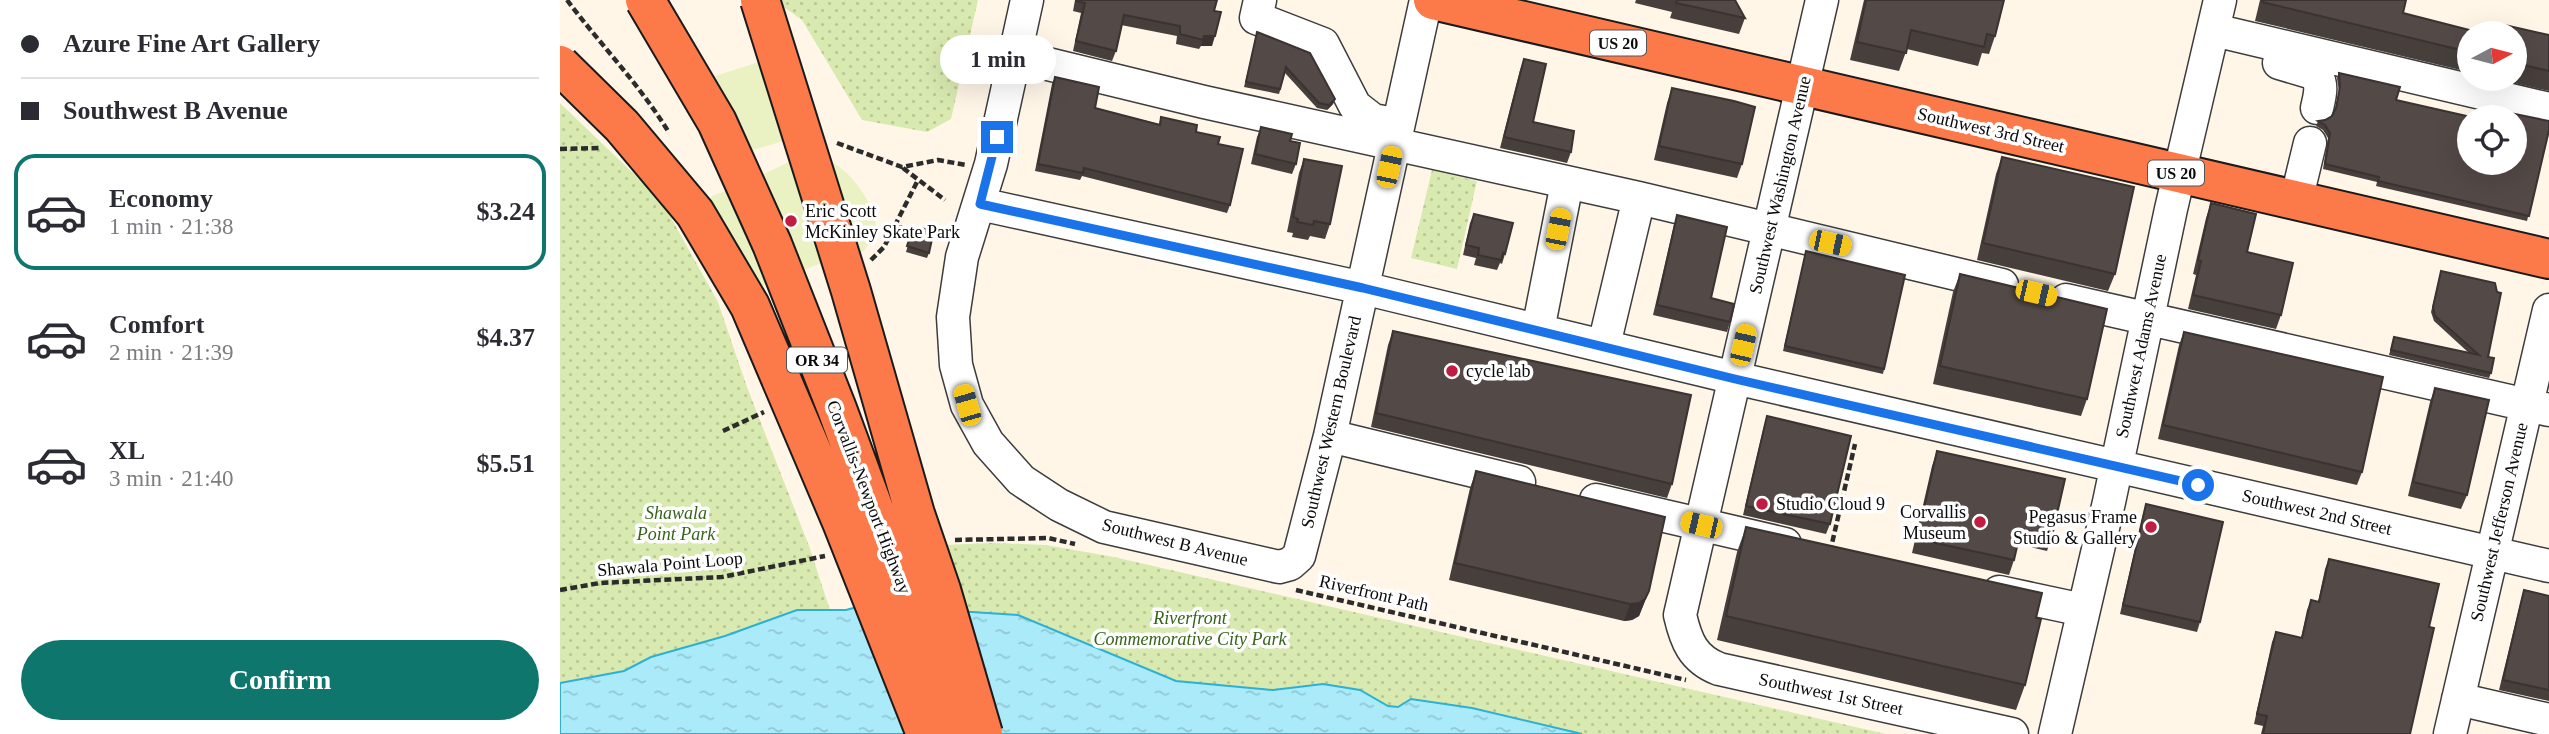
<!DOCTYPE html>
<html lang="en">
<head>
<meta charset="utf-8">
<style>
	:root { --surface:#fff; --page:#f2f2f3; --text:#2b2b33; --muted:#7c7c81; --line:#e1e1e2; --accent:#0f766e }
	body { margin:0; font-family:"Times New Roman",serif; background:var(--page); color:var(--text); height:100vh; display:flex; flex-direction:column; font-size:26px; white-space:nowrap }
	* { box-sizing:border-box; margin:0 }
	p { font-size:23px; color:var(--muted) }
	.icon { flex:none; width:38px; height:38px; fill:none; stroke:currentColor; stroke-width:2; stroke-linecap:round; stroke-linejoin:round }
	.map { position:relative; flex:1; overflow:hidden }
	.details { display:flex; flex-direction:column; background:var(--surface); width:560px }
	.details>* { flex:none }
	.hud { display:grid; align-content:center; height:154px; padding:0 21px; background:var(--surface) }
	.needle { width:46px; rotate:83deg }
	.buttons { position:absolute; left:1897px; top:21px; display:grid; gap:14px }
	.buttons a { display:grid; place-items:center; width:70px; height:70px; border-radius:50%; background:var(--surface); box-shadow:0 7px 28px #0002; font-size:35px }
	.end { position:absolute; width:32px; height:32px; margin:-16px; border:9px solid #1a73e8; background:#fff; box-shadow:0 0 0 4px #fff }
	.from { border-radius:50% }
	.bubble { position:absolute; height:49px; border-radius:24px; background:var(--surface); box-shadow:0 7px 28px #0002; font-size:23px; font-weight:600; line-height:49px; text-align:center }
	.car { position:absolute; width:21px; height:42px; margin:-21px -10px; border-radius:9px; box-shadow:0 0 5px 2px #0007; background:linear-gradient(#f5c518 24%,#345 0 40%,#f5c518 0 76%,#345 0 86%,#f5c518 0) }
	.hud b { display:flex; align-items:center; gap:24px; height:66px; font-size:26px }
	.hud b+b { border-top:2px solid var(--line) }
	.hud i { width:18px; height:18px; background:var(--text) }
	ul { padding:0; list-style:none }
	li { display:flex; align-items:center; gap:21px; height:116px; margin:0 14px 10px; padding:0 7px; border:4px solid transparent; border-radius:21px }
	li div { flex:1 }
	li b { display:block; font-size:26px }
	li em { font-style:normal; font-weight:600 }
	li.current { border-color:var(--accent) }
	li>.icon { width:63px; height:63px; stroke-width:1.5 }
	.cta { display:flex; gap:14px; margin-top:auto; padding:14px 21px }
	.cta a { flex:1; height:80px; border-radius:42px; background:var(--accent); color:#fff; font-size:28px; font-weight:600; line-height:80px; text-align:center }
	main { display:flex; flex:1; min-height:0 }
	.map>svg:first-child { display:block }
</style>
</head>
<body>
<main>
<section class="details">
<div class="hud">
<b><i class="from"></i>Azure Fine Art Gallery</b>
<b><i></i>Southwest B Avenue</b>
</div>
<ul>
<li class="current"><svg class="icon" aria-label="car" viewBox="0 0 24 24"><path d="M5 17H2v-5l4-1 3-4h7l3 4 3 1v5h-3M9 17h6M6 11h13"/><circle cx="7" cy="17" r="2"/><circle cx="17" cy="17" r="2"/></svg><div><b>Economy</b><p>1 min · 21:38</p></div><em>$3.24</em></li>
<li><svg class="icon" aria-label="car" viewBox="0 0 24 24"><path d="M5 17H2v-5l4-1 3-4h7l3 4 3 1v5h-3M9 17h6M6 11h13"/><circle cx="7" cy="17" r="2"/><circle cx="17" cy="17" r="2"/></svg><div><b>Comfort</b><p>2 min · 21:39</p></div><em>$4.37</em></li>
<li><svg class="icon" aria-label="car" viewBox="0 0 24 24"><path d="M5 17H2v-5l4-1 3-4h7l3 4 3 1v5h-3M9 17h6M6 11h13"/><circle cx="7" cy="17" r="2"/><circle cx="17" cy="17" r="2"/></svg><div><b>XL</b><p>3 min · 21:40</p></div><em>$5.51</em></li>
</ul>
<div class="cta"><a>Confirm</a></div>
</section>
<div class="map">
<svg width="1989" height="734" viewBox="0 0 1989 734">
	<defs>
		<pattern id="park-dots" width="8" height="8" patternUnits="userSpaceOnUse" patternTransform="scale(1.75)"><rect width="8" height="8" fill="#d9eab0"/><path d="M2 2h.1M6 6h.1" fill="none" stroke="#b9c796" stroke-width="1.8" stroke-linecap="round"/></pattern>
		<pattern id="water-ripples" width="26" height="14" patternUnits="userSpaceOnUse" patternTransform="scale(1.75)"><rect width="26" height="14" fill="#aaeaf9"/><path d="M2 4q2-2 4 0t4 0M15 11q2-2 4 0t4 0" fill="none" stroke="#91c7d4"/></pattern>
	</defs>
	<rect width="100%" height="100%" fill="#fff6e8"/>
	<path fill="url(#park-dots)" d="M220 0H418L391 119 367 132 302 120 242 20 221 5Z
		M0 103 101 200 158 302 187 387 249 546 270 610H237L165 636 91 657 64 671 0 683Z
		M872 170 917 181 897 269 851 258Z
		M434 543 486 545 554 557 1326 734H1022L912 708 828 706 800 690 763 684 713 690 616 681 458 615 401 612 382 545Z"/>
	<path fill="#eaf1c2" d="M224 54 261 130 169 157 147 96 155 76Z
		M235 159C245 159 258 158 268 161 289 167 318 208 316 230 315 236 312 239 309 244 302 256 294 256 282 255L200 287 148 202 152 196 179 186Z"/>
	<path fill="url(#water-ripples)" stroke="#2db0d4" stroke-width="2" d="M304 605 458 615 616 681 713 690 763 684 800 690 828 706 838 707 851 699 912 708 1022 734H0V683L64 671 91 657 165 636 237 610H286Z"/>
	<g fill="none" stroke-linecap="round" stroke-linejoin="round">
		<g stroke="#3d3d3d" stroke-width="35">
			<path id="minor" d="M467 0 431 164 402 257 393 317 396 365 407 405 428 443 461 480 499 505 544 527 719 567 730 564 739 556 770 436 866 0
				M700 0 696 18 763 44 795 106 813 120 838 125
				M1262 0 1120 615C1126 641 1133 659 1159 669L1452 734
				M1654 30 1989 109
				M455 56 644 102 1079 198 1442 285
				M1719 63 1756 74C1763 85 1760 95 1757 108
				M1736 201 1750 143
				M420 204 803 288 1175 378 1989 566
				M1506 300 1989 410
				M978 330 1007 183
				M1044 345 1079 198
				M770 436 959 482
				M1036 500 1225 544
				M1439 592 1523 610
				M1898 699 1989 720
				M1495 734 1549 502 1611 209 1660 0
				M1890 734 1989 310"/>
		</g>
		<g stroke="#1b1b1b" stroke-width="42">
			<path id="highway" d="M873 0 1989 259"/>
		</g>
		<path stroke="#2c2c2c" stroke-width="4.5" stroke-dasharray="7 3.5" stroke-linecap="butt" d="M7 0C40 44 79 84 108 131
			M277 143 342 167 378 160 406 165
			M0 149 42 148
			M343 168 385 200
			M335 226 358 231
			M311 260 324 247 358 180
			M163 431 204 412
			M395 540 488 538 515 544
			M1270 552 1295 444
			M0 590 40 583 162 577 265 556
			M736 590 1126 680"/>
		<use href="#minor" stroke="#fff" stroke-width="32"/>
		<use href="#highway" stroke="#fc7949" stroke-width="38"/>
		<g stroke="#1b1b1b" stroke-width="42" stroke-linecap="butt">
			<path id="highway-bridge" d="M85 0 157 122 212 244 277 409 397 734
				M200 0 291 291 355 514 381 590 423 734
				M0 65 62 126 135 213 190 306 282 522 366 734"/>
		</g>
		<use href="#highway-bridge" stroke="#fc7949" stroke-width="38"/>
	</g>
	<path fill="#473f3c" d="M515 0H657L654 11 652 46H641L639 49 616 44 617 36 561 25 556 51 552 61 513 51 521 13 513 11Z
		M1076 0H1175L1185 18 1179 34 1110 18 1112 12 1075 3Z
		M1304 0H1444L1435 36 1429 54 1422 53 1418 66 1347 49 1339 71 1290 60Z
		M1700 0H1846L1843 13 1909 33V72L1695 21Z
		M1940 24 1989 35V91L1937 79H1955V33H1937Z
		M697 32 775 99 773 104 767 110 757 108 725 73 719 94 684 87Z
		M964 59 973 122 1011 152 1007 163 940 148 960 70Z
		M1779 73 1840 87 1836 100 1911 117H1909V163H1955V117H1938L1940 111 1989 121V130L1967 221 1816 186 1817 182 1763 169 1768 138 1763 130 1756 126 1758 121 1765 120 1772 116 1775 110 1779 92 1777 78Z
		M495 77 535 108 599 124 601 117 658 144 670 205 667 213 522 176 520 180 475 171 492 84Z
		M1112 88 1182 164 1177 178 1094 160 1107 103Z
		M701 127 730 141 736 164 732 174 691 164 697 137Z
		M1442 157 1555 274 1548 291 1417 260 1436 174Z
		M744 159 770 224 765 239 750 236 748 240 732 237 733 233 727 232 739 173Z
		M1651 203 1687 252 1721 315 1716 329 1628 309 1636 275 1633 274 1646 218Z
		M914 214 945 254 942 264 940 263 937 270 914 265 916 258 903 255 910 223Z
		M1117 215 1151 298 1170 322 1167 332 1093 315 1114 225Z
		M353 228 369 253 367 258 346 252Z
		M1246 251 1324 369 1323 374 1223 351Z
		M1881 271 1928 357 1931 373 1929 378 1829 355 1834 337 1909 353 1874 321 1871 312Z
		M1400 274 1527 399 1521 416 1373 384 1393 292Z
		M833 331 1112 484 1107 498 811 427 828 345Z
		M1624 332 1802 472 1797 485 1598 439 1619 345Z
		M1875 388 1907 495 1901 509 1848 496 1870 402Z
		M1207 416 1270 524 1266 534 1183 515 1204 426Z
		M1377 451 1492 536 1487 551 1458 544 1454 560 1449 575 1352 553 1372 466Z
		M916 471 1089 591 1079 616 1072 620 1064 621 889 580 910 488Z
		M1586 504 1640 622 1637 632 1560 614 1583 514Z
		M1186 527 1465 685 1456 710 1157 640 1177 552Z
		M1769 559 1869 627 1850 734H1701L1703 726 1694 724 1712 642 1716 632 1741 638 1747 610 1751 600 1758 602 1765 569Z
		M1964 590 1989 596V701L1939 690 1961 600Z"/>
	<path fill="#3a3331" d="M644 36H655L652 46H641Z
		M775 99 773 104 767 110 769 105Z
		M1089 591 1079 616 1072 620 1064 621 1070 604Z"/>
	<path fill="#534946" stroke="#3a3331" stroke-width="2" d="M516 0H657L654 11 661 12 655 36H644L643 40 620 34V26L564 15 556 51 516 41 525 3 516 1Z
		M1117 0H1175L1185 18 1116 3Z
		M1306 0H1444L1435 36 1427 34 1424 47 1351 30 1346 53 1297 42Z
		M1702 0H1846L1843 13 1921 33H1909V52L1702 2Z
		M1940 24 1989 35V71L1955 63V33H1938Z
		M697 32 750 53 775 99 769 105 759 103 726 67 720 89 686 82Z
		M964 59 986 64 973 122 1014 131 1011 152 944 137Z
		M1779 73 1840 87 1836 100 1911 117H1909V163H1955V117H1939L1940 111 1989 121V130L1969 216 1818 181 1819 177 1765 164 1770 133 1765 125 1758 121 1765 120 1772 116 1776 108 1780 87Z
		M495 77 539 87 535 108 600 125 601 117 637 125 636 132 660 137 658 144 683 149 670 205 524 168 523 173 478 164Z
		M1112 88 1174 101 1195 107 1182 164 1099 146Z
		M701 127 732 134 730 141 740 143 736 164 695 154Z
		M1442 157 1574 187 1555 274 1423 243Z
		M744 159 782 166 770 224 754 221 753 225 737 222 738 219 733 217Z
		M1651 203 1696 214 1687 252 1733 263 1721 315 1633 295 1641 261 1638 260Z
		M914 214 953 223 945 254 943 253 941 260 918 255 919 248 906 245Z
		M1117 215 1167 227 1151 298 1174 304 1170 322 1097 305Z
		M353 227 374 230 369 253 347 246Z
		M1246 251 1345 275 1324 369 1225 346Z
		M1881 271 1935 283 1937 292 1941 293 1928 357 1934 358 1931 373 1831 350 1834 337 1919 355 1875 316 1873 307Z
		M1400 274 1547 309 1527 399 1380 366Z
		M833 331 1131 395 1112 484 816 413Z
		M1624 332 1823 377 1802 472 1603 425Z
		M1875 388 1929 400 1907 495 1853 482Z
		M1207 416 1291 436 1270 524 1186 506Z
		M1377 451 1505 479 1492 536 1461 529 1454 560 1357 539Z
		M916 471 1105 517 1089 591 1085 599 1079 603 1070 604 895 563Z
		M1586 504 1663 522 1640 622 1563 605Z
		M1186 527 1482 593 1476 618 1481 619 1465 685 1166 616Z
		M1769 559 1879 584 1869 627 1874 628 1850 734H1703L1707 716 1697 714 1716 632 1742 638 1751 600 1759 602Z
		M1964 590 1989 596V690L1943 680Z"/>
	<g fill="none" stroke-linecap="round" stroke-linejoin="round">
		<path stroke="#1a73e8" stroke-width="9" d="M437 137 420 204 803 288 1175 379 1638 485"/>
	</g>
	<g fill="#c01d43" stroke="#fff" stroke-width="2.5">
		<circle cx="231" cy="221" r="7"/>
		<circle cx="892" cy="371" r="7"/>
		<circle cx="1202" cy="504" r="7"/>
		<circle cx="1420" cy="522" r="7"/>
		<circle cx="1591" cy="527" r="7"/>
	</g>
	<g text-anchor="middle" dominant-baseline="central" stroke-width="7" stroke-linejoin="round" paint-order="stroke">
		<g fill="#fff" stroke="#545454" stroke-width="2">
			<rect x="1030" y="30.5" width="56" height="25" rx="5"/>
			<rect x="1588" y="160.5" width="56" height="25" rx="5"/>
			<rect x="227" y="347.5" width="60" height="25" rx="5"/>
		</g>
		<g font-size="16" font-weight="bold" fill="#0a0a0a">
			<text x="1058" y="43">US 20</text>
			<text x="1616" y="173">US 20</text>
			<text x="257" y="360">OR 34</text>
		</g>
		<g font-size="18" fill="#0a0a0a" stroke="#fff">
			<text transform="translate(1431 130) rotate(13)">Southwest 3rd Street</text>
			<text transform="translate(1220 185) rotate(-77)">Southwest Washington Avenue</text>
			<text transform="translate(1581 346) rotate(-78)">Southwest Adams Avenue</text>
			<text transform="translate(771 422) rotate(-77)">Southwest Western Boulevard</text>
			<text transform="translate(309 497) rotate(69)">Corvallis-Newport Highway</text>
			<text transform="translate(1757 512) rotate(13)">Southwest 2nd Street</text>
			<text transform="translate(1939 522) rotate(-77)">Southwest Jefferson Avenue</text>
			<text transform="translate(615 542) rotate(14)">Southwest B Avenue</text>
			<text transform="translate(110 564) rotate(-5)">Shawala Point Loop</text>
			<text transform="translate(814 593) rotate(13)">Riverfront Path</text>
			<text transform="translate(1271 694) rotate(12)">Southwest 1st Street</text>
		</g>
		<g font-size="18" fill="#0a0a0a" stroke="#fff" text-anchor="start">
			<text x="245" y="211">Eric Scott<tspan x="245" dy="21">McKinley Skate Park</tspan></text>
			<text x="906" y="371">cycle lab</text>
			<text x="1216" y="504">Studio Cloud 9</text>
			<text x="1406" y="512" text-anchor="end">Corvallis<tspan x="1406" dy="21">Museum</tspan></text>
			<text x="1577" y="517" text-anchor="end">Pegasus Frame<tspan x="1577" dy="21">Studio &amp; Gallery</tspan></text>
		</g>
		<g font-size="18" font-style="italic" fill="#366419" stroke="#fff">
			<text x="116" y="513">Shawala<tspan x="116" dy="21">Point Park</tspan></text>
			<text x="630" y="618">Riverfront<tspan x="630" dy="21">Commemorative City Park</tspan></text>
		</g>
	</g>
</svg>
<div class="buttons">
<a><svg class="needle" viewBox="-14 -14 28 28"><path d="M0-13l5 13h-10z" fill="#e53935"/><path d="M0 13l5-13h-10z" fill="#7c7c81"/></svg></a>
<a><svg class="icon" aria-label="locate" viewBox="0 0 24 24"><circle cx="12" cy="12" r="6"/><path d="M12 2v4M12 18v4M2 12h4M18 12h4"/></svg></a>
</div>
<i class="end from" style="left:1638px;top:485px"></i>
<i class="end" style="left:437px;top:137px"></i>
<div class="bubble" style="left:380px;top:35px;width:116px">1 min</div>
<i class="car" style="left:829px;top:167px;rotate:12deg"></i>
<i class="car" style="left:998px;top:229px;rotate:11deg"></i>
<i class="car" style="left:1270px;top:243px;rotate:102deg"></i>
<i class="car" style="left:1476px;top:293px;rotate:103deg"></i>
<i class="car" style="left:1183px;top:345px;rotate:13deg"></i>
<i class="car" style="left:407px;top:405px;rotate:344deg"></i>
<i class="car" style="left:1141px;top:525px;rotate:283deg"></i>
</div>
</main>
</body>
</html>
